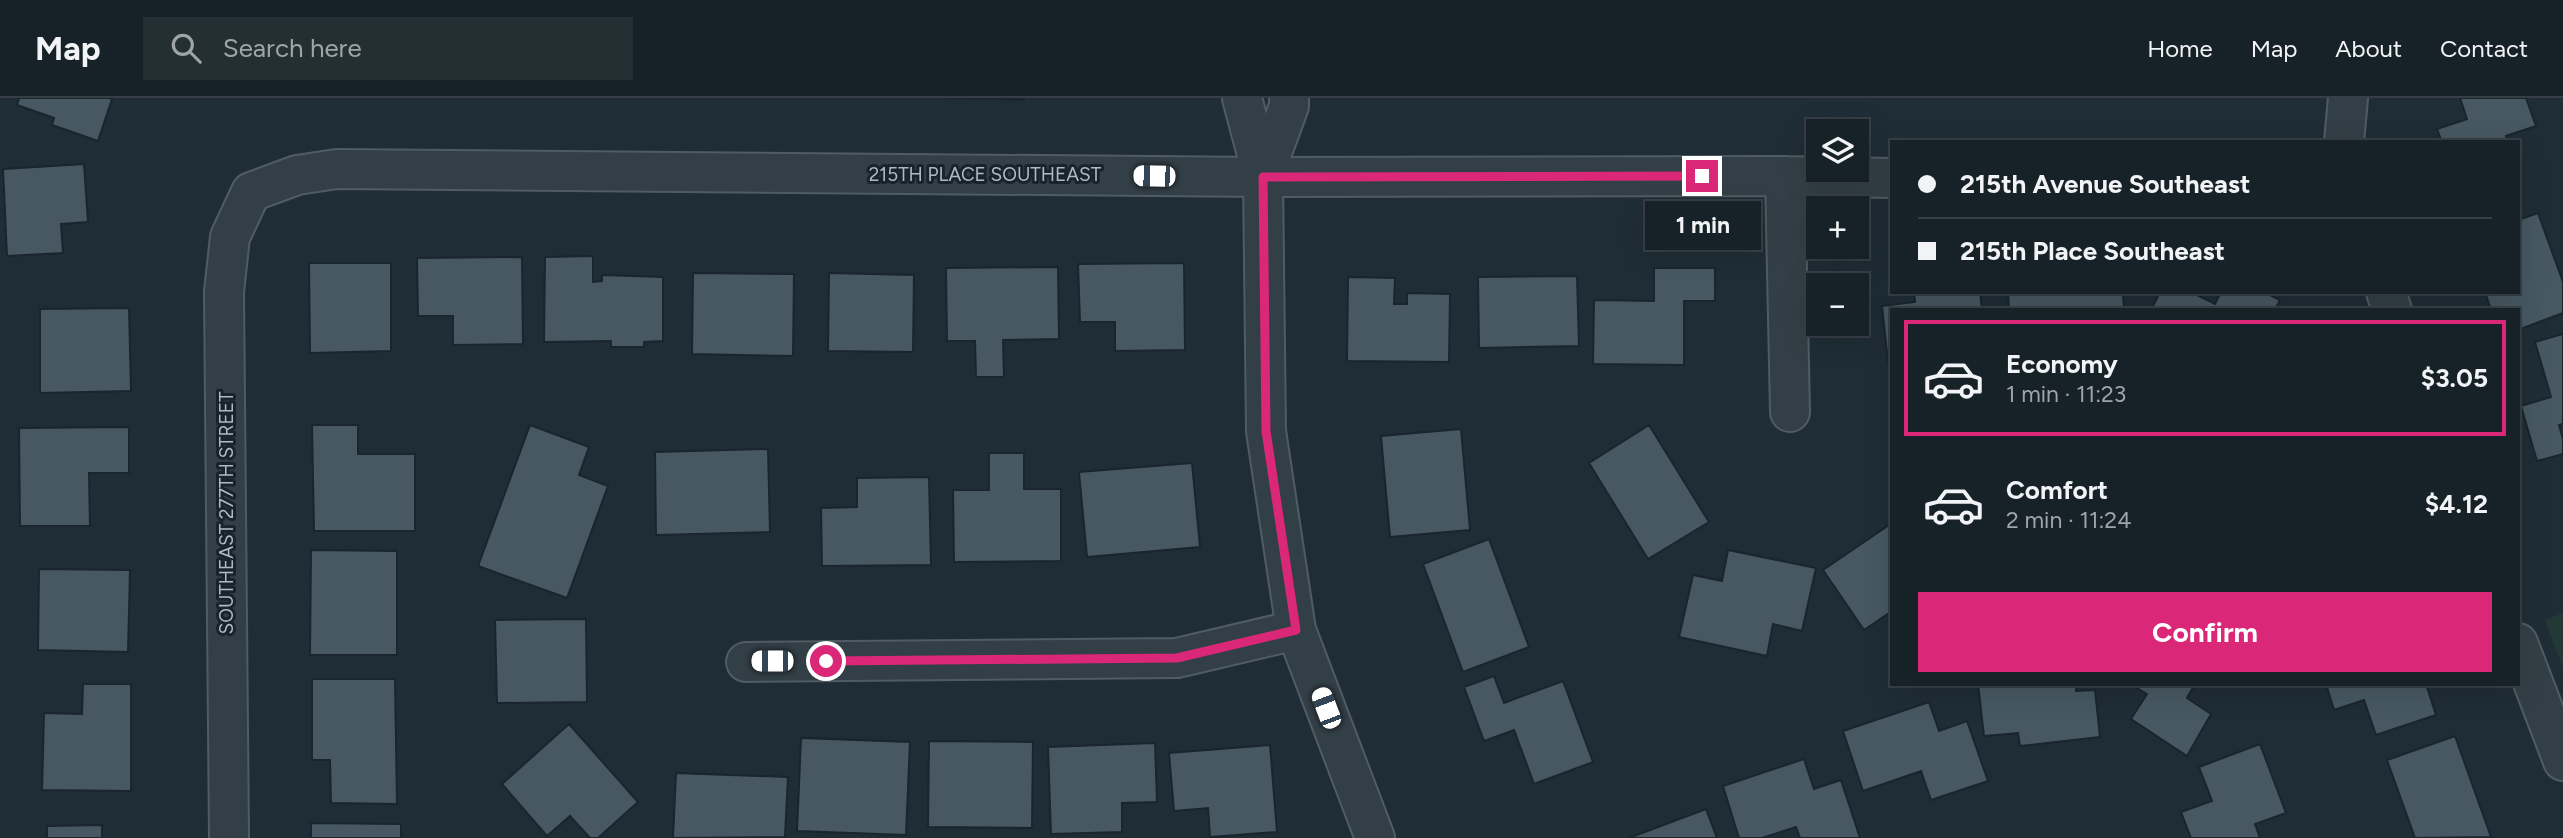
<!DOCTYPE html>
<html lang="en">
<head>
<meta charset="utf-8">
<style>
	:root { --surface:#172228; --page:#242f34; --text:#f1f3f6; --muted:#9ea4a8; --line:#363f45; --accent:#db2777 }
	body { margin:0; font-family:Figtree,sans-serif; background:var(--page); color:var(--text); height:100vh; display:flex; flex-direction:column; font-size:26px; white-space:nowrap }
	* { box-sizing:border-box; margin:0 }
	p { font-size:23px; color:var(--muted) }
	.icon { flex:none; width:38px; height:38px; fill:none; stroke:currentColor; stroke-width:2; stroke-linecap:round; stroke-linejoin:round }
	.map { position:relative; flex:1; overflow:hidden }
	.sheet { position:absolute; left:1890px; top:210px; width:630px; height:378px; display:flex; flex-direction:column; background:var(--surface); border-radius:0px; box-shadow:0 7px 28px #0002,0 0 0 2px var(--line) }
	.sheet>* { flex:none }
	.hud { position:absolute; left:1890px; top:42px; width:630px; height:154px; border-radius:0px; box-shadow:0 7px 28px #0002,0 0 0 2px var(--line); display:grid; align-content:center; height:154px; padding:0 28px; background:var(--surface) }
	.fabs { position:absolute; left:1806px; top:21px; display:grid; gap:14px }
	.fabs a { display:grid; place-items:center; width:63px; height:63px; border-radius:0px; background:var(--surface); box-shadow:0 7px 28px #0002,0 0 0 2px var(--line); font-size:35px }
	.end { position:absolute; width:32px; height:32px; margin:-16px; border:9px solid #db2777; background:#fff; box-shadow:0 0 0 4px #fff }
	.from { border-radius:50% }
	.bubble { position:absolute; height:49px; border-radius:0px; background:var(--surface); box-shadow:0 7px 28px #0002,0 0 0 2px var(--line); font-size:23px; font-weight:700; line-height:49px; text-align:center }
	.car { position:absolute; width:21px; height:42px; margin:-21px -10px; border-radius:9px; box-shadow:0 0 5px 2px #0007; background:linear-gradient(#fff 24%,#345 0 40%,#fff 0 76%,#345 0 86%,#fff 0) }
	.hud b { display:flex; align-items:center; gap:24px; height:66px; font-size:26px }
	.hud b+b { border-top:2px solid var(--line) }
	.hud i { width:18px; height:18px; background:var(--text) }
	ul { padding:12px 0 0; list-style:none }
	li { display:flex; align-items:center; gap:21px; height:116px; margin:0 14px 10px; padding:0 14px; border:4px solid transparent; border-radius:0px }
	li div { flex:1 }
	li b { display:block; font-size:26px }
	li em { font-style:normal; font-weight:700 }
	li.on { border-color:var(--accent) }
	li>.icon { width:63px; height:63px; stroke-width:1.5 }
	.cta { display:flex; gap:14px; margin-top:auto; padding:14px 28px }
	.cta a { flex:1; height:80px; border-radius:0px; background:var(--accent); color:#fff; font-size:28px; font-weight:700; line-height:80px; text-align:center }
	header { display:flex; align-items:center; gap:42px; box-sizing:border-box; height:98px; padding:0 35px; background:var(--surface); border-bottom:2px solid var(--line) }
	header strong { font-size:33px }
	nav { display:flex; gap:38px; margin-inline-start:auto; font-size:24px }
	.search { width:490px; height:63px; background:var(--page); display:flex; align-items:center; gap:18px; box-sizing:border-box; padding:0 24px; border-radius:0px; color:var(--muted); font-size:26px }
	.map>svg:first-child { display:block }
</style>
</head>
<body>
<header>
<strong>Map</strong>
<div class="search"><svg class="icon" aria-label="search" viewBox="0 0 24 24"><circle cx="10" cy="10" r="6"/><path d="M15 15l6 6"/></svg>Search here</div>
<nav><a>Home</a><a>Map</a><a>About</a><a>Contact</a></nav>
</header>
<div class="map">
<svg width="2563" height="740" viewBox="0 0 2563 740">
	<rect width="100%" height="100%" fill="#1f2d36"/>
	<path fill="#223936" d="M2563 515V570L2545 522Z"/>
	<path fill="#475862" stroke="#1a252d" stroke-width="2" d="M19 0H109L112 1 98 43 52 27 54 20 17 7Z
		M947 0H1024V2Z
		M2460 0H2526L2536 28 2506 38 2508 44H2442L2437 31 2467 21Z
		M84 66 88 124 61 126 63 155 7 158 3 71Z
		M2538 115 2563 184V215L2518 232V212H2491L2485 194H2518V122Z
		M593 158V184L602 183V177L663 179V243L644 244V249H611V243L544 244 545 159Z
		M522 159 523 246 453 247V218H418L417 160Z
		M309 165H391V253L310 255Z
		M1184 165 1185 252 1115 253V224H1080L1078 166Z
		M1058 169 1059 241 1003 242 1004 279H976L975 243H947L946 170Z
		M1654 170H1715V203H1684V267L1593 266 1594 202 1654 203Z
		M693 175 794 176 793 258 692 256Z
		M829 175 914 177 913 254 828 253Z
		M1577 178 1579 248 1479 250 1478 179Z
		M1348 179 1395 180 1394 206H1407V195L1450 196 1449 264 1347 263Z
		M1914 194H1980L1982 212H1892V263L1888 264 1882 208 1915 204Z
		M2008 194H2123L2124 212H2009Z
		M2160 194H2191L2215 206 2221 194H2264L2280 202 2275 212H2151Z
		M129 210 131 293 40 295V211Z
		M2563 236V326L2559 327 2563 341V356L2537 363 2521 308 2551 299 2535 244Z
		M312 327H358V356H415V433H314Z
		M530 327 589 349 579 377 608 388 567 500 478 468Z
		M1649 327 1709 424 1648 461 1589 365Z
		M129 329V375H89L90 428H20L19 330Z
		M1461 331 1470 432 1390 439 1381 338Z
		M768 351 770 434 656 437 655 354Z
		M989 355H1024V391H1061V463L954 464 953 392H989Z
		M1192 365 1200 449 1087 459 1079 374Z
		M929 379 931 467 822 468 821 410 857 409V380Z
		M1892 425V513L1864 532 1823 472Z
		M1489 441 1529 549 1463 574 1423 466Z
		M311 452 397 453V557H310Z
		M1728 452 1816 470 1802 533 1773 526 1767 558 1679 539 1693 477 1722 483Z
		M39 471 130 472 128 554 38 552Z
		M586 521 587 604 497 605 495 522Z
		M1494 578 1504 605 1563 583 1593 664 1534 686 1514 632 1484 643 1464 589Z
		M312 581H395L397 706 331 705 330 662H312Z
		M83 586H131V693L42 692 44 615 82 616Z
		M1978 586H2076V593L2095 592 2100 639 2020 648 2018 635 1984 638Z
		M2130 586H2195L2187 600 2211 616 2187 658 2131 621 2147 596Z
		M2326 586H2426L2436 617 2376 637 2364 602 2334 612Z
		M1929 604 1939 633 1967 623 1988 683 1931 702 1921 673 1863 693 1843 633Z
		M569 626 638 704 598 740H590L570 718 547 738 502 686Z
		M2455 638 2491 739 2415 740 2387 662Z
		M801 640 910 644 906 737 797 733Z
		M929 643 1033 644 1032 730 928 729Z
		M1155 645 1157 704 1122 705V734L1051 736 1048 649Z
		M2260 646 2286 715 2255 726 2260 740H2191L2181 714 2212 703 2199 669Z
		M1270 647 1277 734 1210 739 1208 710 1174 713 1169 655Z
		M1804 661 1814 691 1841 682 1860 740H1800L1796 729 1762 740H1739L1723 688Z
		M676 675 788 679 785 739 673 740Z
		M1706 711 1717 740H1629Z
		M311 725 401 726V740H311Z
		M102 727V740H47V728Z"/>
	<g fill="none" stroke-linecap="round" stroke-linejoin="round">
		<g stroke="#505c64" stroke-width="42">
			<path id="minor" d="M1242 0 1263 79 1266 333 1296 532 1375 740
				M2344 44 2348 0
				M1785 78 1790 314
				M1263 79 1289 8V0
				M2386 194 2392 212
				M2518 545 2563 663
				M746 564 1177 560 1296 532
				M229 740 224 194 230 139 251 94 297 77 337 71 1263 79 1785 78 1892 80"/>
		</g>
		<use href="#minor" stroke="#333f46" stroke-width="38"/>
	</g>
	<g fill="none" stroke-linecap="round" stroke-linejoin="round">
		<path stroke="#db2777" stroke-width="9" d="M826 563 1177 560 1296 532 1266 333 1263 79 1702 78"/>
	</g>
	<g text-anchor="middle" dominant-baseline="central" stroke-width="6" stroke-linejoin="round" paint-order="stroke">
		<g font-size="19" fill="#acbac3" stroke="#18232b">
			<text x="985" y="76">215TH PLACE SOUTHEAST</text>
			<text transform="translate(226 415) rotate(-90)">SOUTHEAST 277TH STREET</text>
		</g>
	</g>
</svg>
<div class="fabs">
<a><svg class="icon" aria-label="layers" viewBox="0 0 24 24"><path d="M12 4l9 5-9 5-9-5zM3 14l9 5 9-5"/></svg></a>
<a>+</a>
<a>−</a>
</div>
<i class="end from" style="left:826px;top:563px"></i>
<i class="end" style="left:1702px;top:78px"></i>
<div class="bubble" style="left:1645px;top:103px;width:116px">1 min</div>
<i class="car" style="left:1154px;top:78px;rotate:271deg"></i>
<i class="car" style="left:772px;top:563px;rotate:270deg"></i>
<i class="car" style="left:1326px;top:610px;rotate:339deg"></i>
<div class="hud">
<b><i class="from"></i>215th Avenue Southeast</b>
<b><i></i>215th Place Southeast</b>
</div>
<section class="sheet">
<ul>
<li class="on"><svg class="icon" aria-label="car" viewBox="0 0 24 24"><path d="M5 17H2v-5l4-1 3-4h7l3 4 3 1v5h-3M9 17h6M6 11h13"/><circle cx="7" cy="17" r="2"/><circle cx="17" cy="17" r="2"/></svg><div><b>Economy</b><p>1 min · 11:23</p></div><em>$3.05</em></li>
<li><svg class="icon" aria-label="car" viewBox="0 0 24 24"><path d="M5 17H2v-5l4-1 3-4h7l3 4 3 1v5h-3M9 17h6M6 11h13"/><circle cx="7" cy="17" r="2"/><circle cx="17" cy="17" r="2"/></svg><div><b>Comfort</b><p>2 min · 11:24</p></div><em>$4.12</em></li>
</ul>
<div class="cta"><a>Confirm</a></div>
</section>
</div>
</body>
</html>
